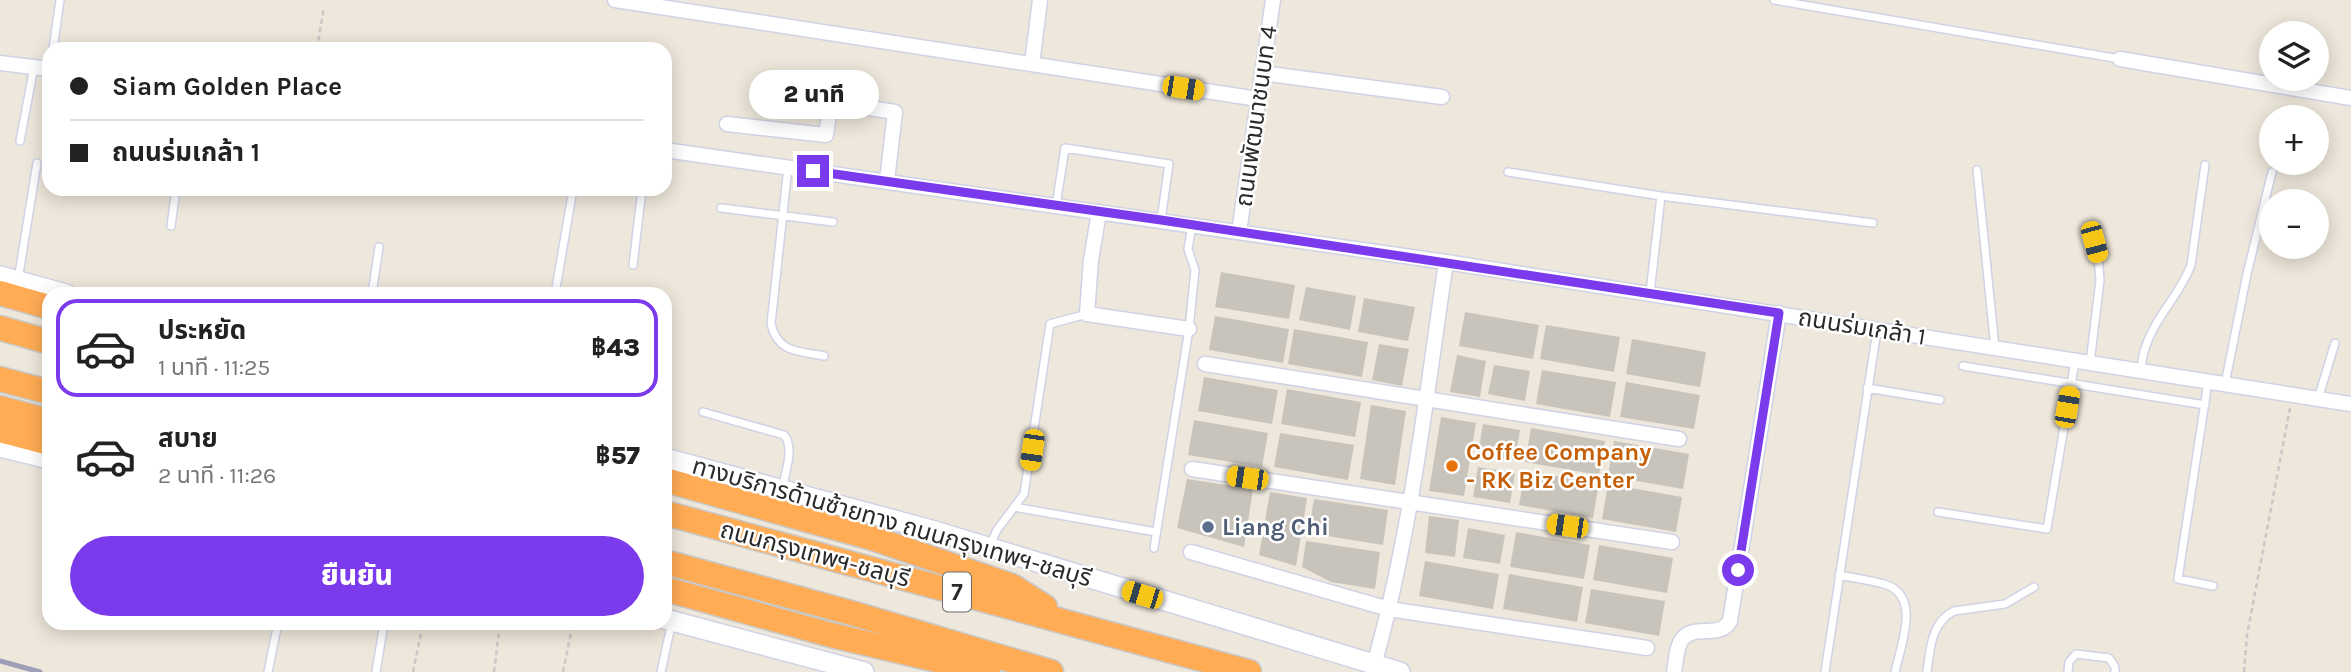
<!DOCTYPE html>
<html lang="th">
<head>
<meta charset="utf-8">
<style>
	:root { --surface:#fff; --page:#f6f6f6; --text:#222; --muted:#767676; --line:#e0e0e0; --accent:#7c3aed }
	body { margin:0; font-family:Karla,"Noto Sans Thai",sans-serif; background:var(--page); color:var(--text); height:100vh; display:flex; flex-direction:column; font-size:26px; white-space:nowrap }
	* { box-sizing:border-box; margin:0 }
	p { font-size:23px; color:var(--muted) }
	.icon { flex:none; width:38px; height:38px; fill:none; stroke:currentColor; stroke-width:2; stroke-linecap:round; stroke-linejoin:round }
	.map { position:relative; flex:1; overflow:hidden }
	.sheet { position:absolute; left:42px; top:287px; width:630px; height:343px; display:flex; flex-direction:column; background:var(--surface); border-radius:21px; box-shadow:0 4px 18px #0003 }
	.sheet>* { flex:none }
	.top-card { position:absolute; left:42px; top:42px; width:630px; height:154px; border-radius:21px; box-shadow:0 4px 18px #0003; display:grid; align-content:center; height:154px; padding:0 28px; background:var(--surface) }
	.buttons { position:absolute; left:2259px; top:21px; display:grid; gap:14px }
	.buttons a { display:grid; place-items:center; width:70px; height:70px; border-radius:50%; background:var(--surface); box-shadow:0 4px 18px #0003; font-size:35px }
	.end { position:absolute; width:32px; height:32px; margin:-16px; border:9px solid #7c3aed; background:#fff; box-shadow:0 0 0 4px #fff }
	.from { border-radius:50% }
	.bubble { position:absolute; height:49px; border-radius:24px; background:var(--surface); box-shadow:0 4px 18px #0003; font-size:23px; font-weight:800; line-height:49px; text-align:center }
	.car { position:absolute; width:21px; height:42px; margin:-21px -10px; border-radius:9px; box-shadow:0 0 5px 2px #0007; background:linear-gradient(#f5c518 24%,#345 0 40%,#f5c518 0 76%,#345 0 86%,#f5c518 0) }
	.top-card b { display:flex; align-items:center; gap:24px; height:66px; font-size:26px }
	.top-card b+b { border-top:2px solid var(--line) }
	.top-card i { width:18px; height:18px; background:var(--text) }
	ul { padding:12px 0 0; list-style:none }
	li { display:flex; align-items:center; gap:21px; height:98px; margin:0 14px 10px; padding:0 14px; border:4px solid transparent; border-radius:21px }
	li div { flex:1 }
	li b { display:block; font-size:26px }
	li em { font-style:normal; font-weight:800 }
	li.selected { border-color:var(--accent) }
	li>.icon { width:63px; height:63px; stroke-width:1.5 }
	.cta { display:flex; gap:14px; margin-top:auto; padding:14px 28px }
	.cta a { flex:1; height:80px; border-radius:42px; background:var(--accent); color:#fff; font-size:28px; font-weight:800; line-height:80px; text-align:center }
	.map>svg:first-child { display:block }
</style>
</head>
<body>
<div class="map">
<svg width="2351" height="672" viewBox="0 0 2351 672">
	<rect width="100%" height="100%" fill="#eee7db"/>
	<path fill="#c9c4bb" d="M1221 272 1295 285 1289 319 1215 307Z
		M1306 287 1356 296 1350 330 1299 320Z
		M1364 298 1415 307 1408 341 1358 332Z
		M1465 312 1539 325 1533 359 1459 346Z
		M1215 316 1289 329 1283 363 1209 350Z
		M1546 325 1620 337 1614 372 1540 359Z
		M1294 329 1368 342 1362 377 1288 364Z
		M1632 339 1706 352 1700 387 1626 374Z
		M1379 344 1409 349 1402 386 1372 380Z
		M1457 355 1486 361 1480 397 1450 392Z
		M1494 365 1530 371 1525 401 1488 394Z
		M1542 370 1616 382 1610 417 1536 404Z
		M1204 377 1278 390 1272 424 1198 411Z
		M1626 382 1700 395 1694 429 1620 417Z
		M1287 389 1361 402 1355 437 1281 424Z
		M1371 405 1406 411 1395 485 1360 479Z
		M1441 417 1476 423 1464 496 1429 491Z
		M1194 420 1268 433 1262 467 1188 455Z
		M1483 424 1520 430 1515 460 1478 454Z
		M1531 428 1605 441 1599 475 1525 462Z
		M1280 433 1354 445 1348 480 1274 467Z
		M1614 441 1689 454 1683 489 1608 476Z
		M1478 467 1515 473 1510 503 1473 497Z
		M1525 471 1599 483 1593 518 1519 505Z
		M1187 479 1253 489 1244 547 1177 528Z
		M1608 484 1682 497 1676 532 1602 519Z
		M1270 492 1307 498 1296 566 1259 555Z
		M1314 499 1388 510 1383 545 1308 533Z
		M1429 516 1459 520 1455 557 1425 553Z
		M1468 528 1505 535 1500 564 1463 558Z
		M1516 532 1590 545 1584 579 1510 567Z
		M1306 541 1380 552 1375 589 1331 582 1302 567Z
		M1599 545 1673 558 1667 593 1593 580Z
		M1425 561 1499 574 1493 609 1419 596Z
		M1509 574 1583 587 1577 622 1503 609Z
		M1591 589 1665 601 1659 636 1585 623Z"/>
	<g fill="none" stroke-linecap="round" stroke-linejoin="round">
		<g stroke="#d0d2e5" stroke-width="10">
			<path id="service" d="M1774 0 2120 59
				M53 49 60 0
				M432 49V48
				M20 141 34 67
				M788 167 771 324C778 353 798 351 824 356
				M1977 170 1995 348
				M1508 172 1661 196 1873 223
				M1056 206 1065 148 1169 164 1161 220
				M721 208 833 222
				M171 226 176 189
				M633 265 642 189
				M18 280 37 163
				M1650 293 1661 196
				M372 294 379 247
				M555 294 573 189
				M2090 363 2100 280 2098 258 2090 226
				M1963 366 2205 405
				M2141 371C2142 363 2142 356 2145 349 2154 318 2180 295 2191 265L2205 165
				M2208 382 2178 579 2213 586
				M2225 384 2247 274 2272 172
				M1867 388 1940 400
				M2318 399 2335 343
				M703 412 784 435C795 448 785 473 782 489
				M1014 507 1156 532
				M1938 512 2047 529 2075 361
				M989 547 997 530 1024 494 1050 324 1087 314
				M1154 548 1189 329 1195 270 1188 249 1192 225
				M1839 575C1854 578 1869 580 1884 584 1922 595 1901 645 1895 672
				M268 672 278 623
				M376 672 384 623
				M661 672 672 621
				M1825 672 1877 330
				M1927 672C1930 650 1931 622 1954 611L2005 604 2034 587
				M2068 672 2069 662 2076 654 2109 658 2115 667V672"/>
		</g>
		<g stroke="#d0d2e5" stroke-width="17">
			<path id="minor" d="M615 0 1258 99
				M2120 59 2351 98
				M0 63 49 69
				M1032 64 1040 0
				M1262 73 1442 97
				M727 124 826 135 831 102 895 112 887 181
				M665 150 1446 262 2351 404
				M1099 212 1091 260 1087 314 1189 329
				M1239 232 1273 0
				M1205 364 1679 439
				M1192 469 1672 542
				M1191 552 1389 609 1647 648
				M1374 665C1411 534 1426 397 1446 262
				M1674 672C1676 662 1676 646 1683 638 1696 624 1720 639 1730 621L1779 313"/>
		</g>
		<g stroke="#d0d2e5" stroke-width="22">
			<path id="secondary" d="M0 276 66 294
				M0 447 49 459
				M665 458 935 531 1400 672
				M665 619 864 672"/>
		</g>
		<g stroke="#c8c8c8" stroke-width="27">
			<path id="motorway" d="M0 293 49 307
				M0 328 49 342
				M0 379 49 392
				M0 408 49 421
				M0 430 49 443
				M665 480 872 538 1012 586 1045 607
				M665 513 1249 672
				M665 562 855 614 1051 672
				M665 589 831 635 988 672"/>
		</g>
		<path stroke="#c8c8c8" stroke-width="2.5" stroke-dasharray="5 3.5" stroke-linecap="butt" d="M317 49 324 7
			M413 672 423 623
			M494 672 500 623
			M563 672 573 623
			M2244 672 2247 635 2290 408"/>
		<use href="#service" stroke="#fff" stroke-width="7"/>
		<use href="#minor" stroke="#fff" stroke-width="14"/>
		<use href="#secondary" stroke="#fff" stroke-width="19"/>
		<use href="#motorway" stroke="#ffac55" stroke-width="24"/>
		<path stroke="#9d9fb7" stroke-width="5" d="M0 661 40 672"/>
	</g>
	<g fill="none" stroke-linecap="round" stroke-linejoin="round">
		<path stroke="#7c3aed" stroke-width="9" d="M813 171 1161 220 1779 313 1738 570"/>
	</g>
	<circle fill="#e8710a" stroke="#fff" stroke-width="2.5" cx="1452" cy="466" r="7"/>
	<circle fill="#5c6f8a" stroke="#fff" stroke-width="2.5" cx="1208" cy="527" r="7"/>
	<g text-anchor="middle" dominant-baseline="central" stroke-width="5" stroke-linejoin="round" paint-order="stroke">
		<rect fill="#fff" stroke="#6a6a6a" stroke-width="2" x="943" y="572.5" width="28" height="39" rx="5"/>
		<g font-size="23" font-weight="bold" fill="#2a2a2a">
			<text x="957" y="592">7</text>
		</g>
		<g font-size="24" fill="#2a2a2a" stroke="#fff">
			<text transform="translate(1256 116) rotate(-82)">ถนนพัฒนาชนบท 4</text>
			<text transform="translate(1862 327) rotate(9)">ถนนร่มเกล้า 1</text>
			<text transform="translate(892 522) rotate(16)">ทางบริการด้านซ้ายทาง ถนนกรุงเทพฯ-ชลบุรี</text>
			<text transform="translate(815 554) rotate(15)">ถนนกรุงเทพฯ-ชลบุรี</text>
		</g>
		<g font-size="24" font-weight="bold" fill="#c56008" stroke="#fff" text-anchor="start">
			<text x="1466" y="452">Coffee Company<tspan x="1466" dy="28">- RK Biz Center</tspan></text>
		</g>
		<g font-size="24" font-weight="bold" fill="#4e5e75" stroke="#fff" text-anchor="start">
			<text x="1222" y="527">Liang Chi</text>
		</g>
	</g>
</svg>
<div class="buttons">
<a><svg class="icon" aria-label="layers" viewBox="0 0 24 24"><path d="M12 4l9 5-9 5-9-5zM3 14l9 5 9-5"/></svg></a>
<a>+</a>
<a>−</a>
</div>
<i class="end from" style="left:1738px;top:570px"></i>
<i class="end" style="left:813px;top:171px"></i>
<div class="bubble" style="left:749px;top:70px;width:130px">2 นาที</div>
<i class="car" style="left:1183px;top:88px;rotate:99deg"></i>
<i class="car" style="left:2094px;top:242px;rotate:165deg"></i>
<i class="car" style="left:2067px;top:407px;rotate:10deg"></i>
<i class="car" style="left:1032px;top:450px;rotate:188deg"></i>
<i class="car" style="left:1247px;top:478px;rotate:278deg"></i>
<i class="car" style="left:1567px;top:526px;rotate:278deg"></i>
<i class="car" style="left:1142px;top:595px;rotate:287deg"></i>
<div class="top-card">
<b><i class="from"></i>Siam Golden Place</b>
<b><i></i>ถนนร่มเกล้า 1</b>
</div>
<section class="sheet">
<ul>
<li class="selected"><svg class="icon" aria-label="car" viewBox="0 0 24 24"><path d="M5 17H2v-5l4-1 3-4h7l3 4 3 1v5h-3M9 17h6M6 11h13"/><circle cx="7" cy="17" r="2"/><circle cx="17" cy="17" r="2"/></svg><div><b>ประหยัด</b><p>1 นาที · 11:25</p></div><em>฿43</em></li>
<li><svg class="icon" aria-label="car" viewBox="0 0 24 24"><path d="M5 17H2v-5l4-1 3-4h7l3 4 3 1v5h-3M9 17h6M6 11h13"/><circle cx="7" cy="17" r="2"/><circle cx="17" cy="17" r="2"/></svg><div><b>สบาย</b><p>2 นาที · 11:26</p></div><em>฿57</em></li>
</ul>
<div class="cta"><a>ยืนยัน</a></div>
</section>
</div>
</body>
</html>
